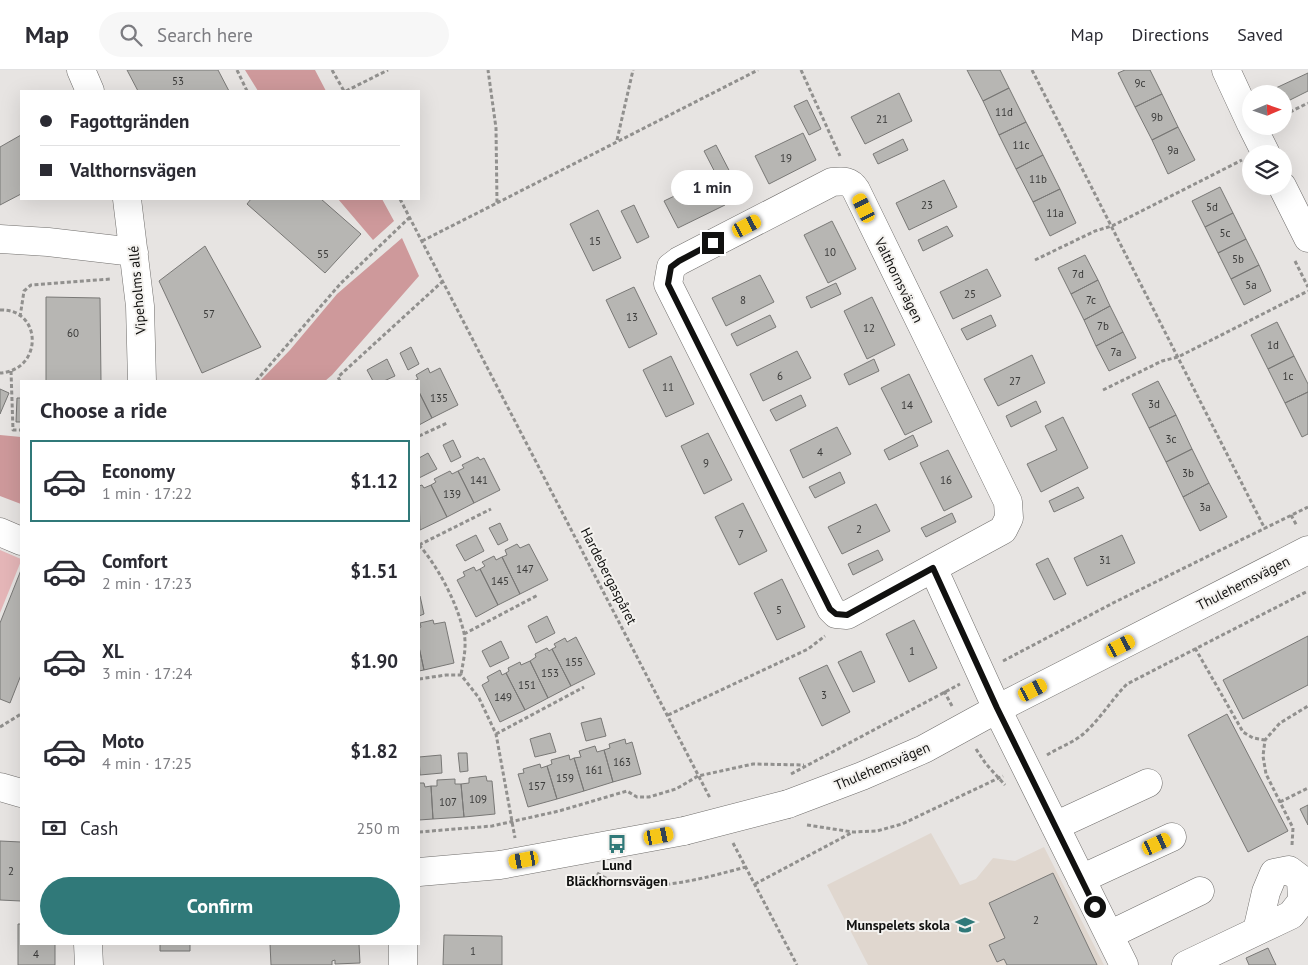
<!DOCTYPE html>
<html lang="en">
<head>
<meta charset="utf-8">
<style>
	:root { --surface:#fff; --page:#f7f7f7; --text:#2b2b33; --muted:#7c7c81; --line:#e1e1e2; --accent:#307979 }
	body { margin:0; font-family:"PT Sans",sans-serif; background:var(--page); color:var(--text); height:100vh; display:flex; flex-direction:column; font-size:19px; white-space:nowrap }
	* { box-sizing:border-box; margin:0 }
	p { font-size:16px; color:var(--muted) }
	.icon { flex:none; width:28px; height:28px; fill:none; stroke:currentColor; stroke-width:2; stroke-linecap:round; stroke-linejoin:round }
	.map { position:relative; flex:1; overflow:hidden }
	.details { position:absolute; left:20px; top:310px; width:400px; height:565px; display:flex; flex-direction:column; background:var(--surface); border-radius:0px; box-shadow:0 5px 20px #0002 }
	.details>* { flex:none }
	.hud { position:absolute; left:20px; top:20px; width:400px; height:110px; border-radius:0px; box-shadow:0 5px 20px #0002; display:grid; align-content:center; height:110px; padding:0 20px; background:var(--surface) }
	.needle { width:32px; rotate:88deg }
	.fabs { position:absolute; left:1242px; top:15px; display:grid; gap:10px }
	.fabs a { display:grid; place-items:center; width:50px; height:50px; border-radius:50%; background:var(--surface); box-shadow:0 5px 20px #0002; font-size:25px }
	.end { position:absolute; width:22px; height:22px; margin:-11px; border:6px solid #111110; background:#fff; box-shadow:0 0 0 2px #fff }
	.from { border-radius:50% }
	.bubble { position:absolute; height:35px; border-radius:18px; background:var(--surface); box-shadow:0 5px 20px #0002; font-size:16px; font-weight:700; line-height:35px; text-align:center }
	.car { position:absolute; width:15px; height:30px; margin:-15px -8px; border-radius:6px; box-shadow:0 0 4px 1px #0007; background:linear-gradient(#f5c518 24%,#345 0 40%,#f5c518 0 76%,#345 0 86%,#f5c518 0) }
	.hud b { display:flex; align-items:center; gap:18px; height:48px; font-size:19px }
	.hud b+b { border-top:1px solid var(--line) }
	.hud i { width:12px; height:12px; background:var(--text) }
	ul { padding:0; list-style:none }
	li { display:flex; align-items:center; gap:15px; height:82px; margin:0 10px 8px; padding:0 10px; border:2px solid transparent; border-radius:0px }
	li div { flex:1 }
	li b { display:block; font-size:19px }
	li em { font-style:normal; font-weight:700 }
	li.on { border-color:var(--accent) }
	li>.icon { width:45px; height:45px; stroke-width:1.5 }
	h2 { padding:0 20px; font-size:22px; line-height:60px }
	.pay { display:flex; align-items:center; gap:12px; height:55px; padding:0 20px; font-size:19px }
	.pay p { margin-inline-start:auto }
	.action { display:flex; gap:10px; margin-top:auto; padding:10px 20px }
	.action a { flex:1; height:58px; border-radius:30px; background:var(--accent); color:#fff; font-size:20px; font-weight:700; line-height:58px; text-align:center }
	header { display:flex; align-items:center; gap:30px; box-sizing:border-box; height:70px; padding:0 25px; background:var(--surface); border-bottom:1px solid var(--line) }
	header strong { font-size:24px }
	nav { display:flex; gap:28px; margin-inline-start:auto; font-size:18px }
	.search { width:350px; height:45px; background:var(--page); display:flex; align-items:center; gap:12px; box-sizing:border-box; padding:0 18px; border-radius:28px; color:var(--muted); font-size:19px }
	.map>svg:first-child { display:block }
</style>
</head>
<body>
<header>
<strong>Map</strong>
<div class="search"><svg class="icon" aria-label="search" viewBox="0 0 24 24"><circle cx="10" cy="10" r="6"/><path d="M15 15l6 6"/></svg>Search here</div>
<nav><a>Map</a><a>Directions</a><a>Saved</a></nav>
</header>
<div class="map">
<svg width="1308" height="895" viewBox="0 0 1308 895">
	<rect width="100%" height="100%" fill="#e7e4e2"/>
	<path fill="#e0d7cf" d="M931 763 960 815 976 809 993 788 1015 791 1044 777 1104 895H868L827 815Z"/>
	<path fill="#e5b6b8" d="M0 480 21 489V491L0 543Z"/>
	<path fill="#ce999b" d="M245 0H315L326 21H258Z
		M338 129H382L394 151 373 170Z
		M402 168 419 206 332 305 325 311H260L290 280 337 224Z
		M0 365 21 367V434L0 426Z"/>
	<path fill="#b7b6b3" stroke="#797876" d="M127 0H218L229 21H138Z
		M967 0H1000L1009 18 983 31Z
		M1125 0H1150L1162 24 1135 37 1118 3Z
		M1308 3V21L1284 33V24H1263Z
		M1009 18 1026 52 999 65 983 31Z
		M899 23 912 51 865 74 851 47Z
		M1162 24 1178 57 1152 70 1135 37Z
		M807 30 821 59 809 65 794 36Z
		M1026 52 1043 85 1016 99 999 65Z
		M1178 57 1195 90 1168 104 1152 70Z
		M803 63 816 90 769 114 755 86Z
		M21 65V124L0 135V77Z
		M903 69 908 80 878 94 873 84Z
		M716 75 732 106 720 112 704 81Z
		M1043 85 1060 119 1033 132 1016 99Z
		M712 108 725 135 678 158 664 131Z
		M944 110 957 137 909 160 896 133Z
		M1220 117 1233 143 1205 157 1192 131Z
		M1060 119 1076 153 1050 166 1033 132Z
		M251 129H321L361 164 325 203 247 134Z
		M634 135 649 167 637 173 621 141Z
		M598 140 621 188 593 201 570 154Z
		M1233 143 1246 169 1218 183 1205 157Z
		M832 151 856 199 828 213 804 165Z
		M947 156 953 166 923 181 918 170Z
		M1246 169 1259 195 1231 209 1218 183Z
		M205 176 261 277 202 303 159 211Z
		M1085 185 1098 210 1071 224 1058 198Z
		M1259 195 1271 221 1244 235 1231 209Z
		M987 199 1001 226 953 249 940 222Z
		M760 205 774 232 726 256 712 228Z
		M1098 210 1110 236 1084 250 1071 224Z
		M836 213 841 224 811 238 806 227Z
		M634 217 657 264 629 278 606 230Z
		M46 227 100 228 101 311H46Z
		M872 227 895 275 867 289 844 241Z
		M1110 236 1123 262 1096 276 1084 250Z
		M770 245 776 257 737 276 731 264Z
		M991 245 996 256 967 270 961 259Z
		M1277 252 1294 286 1268 299 1251 265Z
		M1123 262 1136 288 1109 301 1096 276Z
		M411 277 419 294 408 300 400 283Z
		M797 281 811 308 763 331 750 304Z
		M1032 285 1045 313 998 336 984 309Z
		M671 286 694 334 666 347 643 300Z
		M1294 286 1308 314V322L1285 333 1268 299Z
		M387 289 395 306 384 311H373L367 300Z
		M874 289 879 301 849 315 844 304Z
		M428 298 430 303 440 298 458 335 432 348 419 322V311H414L418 309 416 305Z
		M909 304 932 352 905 365 881 318Z
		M1158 311 1176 345 1149 358 1132 324Z
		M0 319 9 323 0 344Z
		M419 322 432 348 419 355Z
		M1308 322V364L1302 367 1285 333Z
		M801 325 806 336 776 351 770 340Z
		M17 328H21V352H16Z
		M1036 331 1041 342 1011 357 1006 346Z
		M1176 345 1192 379 1166 392 1149 358Z
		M1063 347 1088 398 1041 422 1027 394 1057 380 1045 356Z
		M837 357 851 384 803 408 790 380Z
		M708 363 732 410 704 424 681 376Z
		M913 365 918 376 889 390 884 380Z
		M453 370 461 387 451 392 443 375Z
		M1192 379 1209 413 1183 427 1166 392Z
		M948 380 972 427 944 441 920 393Z
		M428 383 437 399 419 408V388Z
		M478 387 480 390 484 388 500 420 474 433 458 401 464 398 462 395Z
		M450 401 452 404 458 401 474 433 447 447 431 415 436 412 434 409Z
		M840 402 845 413 815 428 809 417Z
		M1209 413 1227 447 1200 461 1183 427Z
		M422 415 424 418 431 415 447 447 420 460 419 416Z
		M1078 417 1084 428 1054 442 1049 431Z
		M743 433 767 481 739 495 715 447Z
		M876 434 890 461 842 484 828 457Z
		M952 443 956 452 926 467 921 458Z
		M500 453 508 470 498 475 489 458Z
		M476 465 484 481 465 491 456 475Z
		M1122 465 1135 493 1087 516 1074 488Z
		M517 474 520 478 529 474 548 510 520 524 502 487 507 485 505 480Z
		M878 480 883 490 853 505 848 494Z
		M494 486 496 490 502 487 520 524 498 535 480 499 485 496 482 492Z
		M1048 488 1066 524 1054 530 1036 494Z
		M474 497 476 501 480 499 498 535 476 547 457 510 465 506 463 502Z
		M21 500V605L10 633 0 629V553Z
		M782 509 805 557 777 570 754 523Z
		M419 526H420L424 544 419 546Z
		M547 546 555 563 536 573 528 556Z
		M433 550 434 554 445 552 454 593 424 600 419 577V558L421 557 420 553Z
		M914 550 937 598 909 612 886 564Z
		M1308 566V615L1243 649 1223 610Z
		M576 567 595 604 571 616 552 579 556 577 554 574 565 568 567 572Z
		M501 571 509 588 490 597 482 581Z
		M419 577 424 600 419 601Z
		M547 578 549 581 552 579 571 616 548 628 530 591 536 587 535 584Z
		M861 581 875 612 853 622 838 592Z
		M530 591 548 628 525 640 506 603 509 601 508 598 520 592 521 595Z
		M827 595 850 642 822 656 799 608Z
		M500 600 502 605 506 603 525 640 500 652 482 615 489 611 487 607Z
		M1227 644 1288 761 1248 782 1188 665Z
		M601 648 606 666 586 671 581 653Z
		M550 663 556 682 535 687 530 669Z
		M625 669 626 674 632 672 641 704 613 712 604 680 610 678 609 674Z
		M595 676 597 682 604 680 613 712 584 721 574 688 581 687 579 681Z
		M458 683H467L468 701 460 702Z
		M441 685 442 703 420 705 419 687Z
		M569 685 570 690 574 688 584 721 557 729 547 696 552 694 551 690Z
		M540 694 541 698 547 696 557 729 528 737 518 704 524 703 523 699Z
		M486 706 487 711H492L495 744 464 747 461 714 469 713V708Z
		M455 709V714H461L464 747 433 749 431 716H437V710Z
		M419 713H424L425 717 431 716 433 749 419 750Z
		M1308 735V755L1300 739Z
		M0 771 21 772V831L0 830Z
		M1053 803 1097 895H1007L1004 889 997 892 989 875 1005 868 989 833Z
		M18 854H21V874H55V895H18Z
		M444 865 502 866V895H443Z
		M160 874H190V881H160Z
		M270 874H359L360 893 335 894V890L332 891V895H271Z
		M1268 878 1276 895H1249L1246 888Z"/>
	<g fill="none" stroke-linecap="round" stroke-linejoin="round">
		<g stroke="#706e6c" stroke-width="29">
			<path id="minor" d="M81 0 90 21
				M1226 0 1251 54
				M1252 56 1266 84
				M1282 116 1308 168
				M127 129 140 236 142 311
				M0 169 48 172 134 182
				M0 462 21 471
				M933 498 847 545 836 544 831 539 668 214 671 197 679 191 832 112C843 111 850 110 856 120L1008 432 1009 448 1003 460 933 498 997 639 1124 895
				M0 717 21 723
				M788 734 862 706 924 679 997 639 1308 480
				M1055 756 1148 713
				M419 802 500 795 684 761
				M1081 809 1172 767
				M1109 865 1200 821
				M88 874 89 895
				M403 874V895
				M1186 895 1291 845 1302 831 1301 809 1289 800 1274 803 1266 822 1257 861"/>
		</g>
		<path stroke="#91908e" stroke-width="3" stroke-dasharray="4 2.5" stroke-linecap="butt" d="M237 0 247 21
			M332 0 344 21
			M801 0 840 86
			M1032 0 1265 459
			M346 21 388 0
			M1284 45 1308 33
			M617 70 633 0
			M400 129 710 728
			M497 133 758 0
			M422 171 497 133 496 58 488 0
			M1035 190 1095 161 1112 156 1242 90
			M1295 191 1308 217
			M0 240C42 238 44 300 0 303
			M20 247 24 221 31 215 111 209
			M11 301 13 360H21
			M256 311 341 213 410 147
			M340 311 338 307 443 211
			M1103 320 1162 291 1178 287 1308 221
			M419 366 447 353
			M1291 445 1297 456
			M419 475C439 498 457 533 464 563 467 577 463 592 461 605
			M419 475 491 439
			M464 564 538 525
			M1195 578 1243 662 1253 668 1265 670
			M1003 591 1115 532 1308 437
			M419 609 446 605H461L479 628 496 664 515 768
			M944 621 952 636
			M668 645 808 579 825 566
			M0 657 21 644
			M496 664 584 617
			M976 679 986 694 1005 715
			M1047 685C1058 678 1072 673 1082 665 1100 650 1111 630 1127 614L1308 521
			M791 704 960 614
			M1280 732 1308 718
			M807 755 853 762 877 761 902 754 1003 706
			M419 762 492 756 559 741 627 721 637 727H649L676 719 698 706 753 694 804 695
			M733 773 797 895
			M1292 775 1293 758 1266 704 1263 686 1265 670 1280 653 1308 636
			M597 803C636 829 704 808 746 797
			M755 814 853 762"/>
		<use href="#minor" stroke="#fff" stroke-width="28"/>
		<g stroke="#706e6c" stroke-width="29" stroke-linecap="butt">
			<path id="minor-bridge" d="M684 761 788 734"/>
		</g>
		<use href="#minor-bridge" stroke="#fff" stroke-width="28"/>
	</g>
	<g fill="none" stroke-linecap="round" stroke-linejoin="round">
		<path stroke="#111110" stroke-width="6" d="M713 173 679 191 671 197 668 214 830 539 836 544 847 545 933 498 997 638 1095 837"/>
	</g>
	<defs>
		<g id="bus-bare" transform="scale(1.5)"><path d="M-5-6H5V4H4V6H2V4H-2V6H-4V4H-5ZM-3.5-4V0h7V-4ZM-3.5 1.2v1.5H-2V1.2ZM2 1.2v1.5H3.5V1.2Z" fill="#307979" stroke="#f4f2ef" stroke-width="2.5" paint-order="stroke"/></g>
		<g id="school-bare" transform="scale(1.5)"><path d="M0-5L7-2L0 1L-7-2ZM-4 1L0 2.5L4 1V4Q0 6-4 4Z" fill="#307979" stroke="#f4f2ef" stroke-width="2.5" paint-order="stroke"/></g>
	</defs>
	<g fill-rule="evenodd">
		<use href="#bus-bare" x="617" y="774"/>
		<use href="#school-bare" x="965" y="855"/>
	</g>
	<g text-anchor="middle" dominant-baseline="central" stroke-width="4" stroke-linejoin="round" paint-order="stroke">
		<g font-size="11" fill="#3a3a39">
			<text x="178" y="11">53</text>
			<text x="1140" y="13">9c</text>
			<text x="1004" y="42">11d</text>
			<text x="1157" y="47">9b</text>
			<text x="882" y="49">21</text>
			<text x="1021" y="75">11c</text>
			<text x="1173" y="80">9a</text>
			<text x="786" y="88">19</text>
			<text x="1038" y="109">11b</text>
			<text x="927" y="135">23</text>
			<text x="1212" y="137">5d</text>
			<text x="1055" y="143">11a</text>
			<text x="1225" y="163">5c</text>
			<text x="595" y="171">15</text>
			<text x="830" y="182">10</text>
			<text x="323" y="184">55</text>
			<text x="1238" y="189">5b</text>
			<text x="1078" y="204">7d</text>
			<text x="1251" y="215">5a</text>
			<text x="970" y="224">25</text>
			<text x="743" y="230">8</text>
			<text x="1091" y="230">7c</text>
			<text x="209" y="244">57</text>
			<text x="632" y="247">13</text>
			<text x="1103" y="256">7b</text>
			<text x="869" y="258">12</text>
			<text x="73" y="263">60</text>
			<text x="1273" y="275">1d</text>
			<text x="1116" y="282">7a</text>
			<text x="780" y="306">6</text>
			<text x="1288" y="306">1c</text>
			<text x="1015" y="311">27</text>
			<text x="668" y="317">11</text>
			<text x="439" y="328">135</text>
			<text x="1154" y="334">3d</text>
			<text x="907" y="335">14</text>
			<text x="1171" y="369">3c</text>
			<text x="820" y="382">4</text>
			<text x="706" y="393">9</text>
			<text x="1188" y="403">3b</text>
			<text x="479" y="410">141</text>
			<text x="946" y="410">16</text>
			<text x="452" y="424">139</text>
			<text x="1205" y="437">3a</text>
			<text x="859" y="459">2</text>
			<text x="741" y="464">7</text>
			<text x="1105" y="490">31</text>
			<text x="525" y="499">147</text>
			<text x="500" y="511">145</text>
			<text x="779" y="540">5</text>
			<text x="912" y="581">1</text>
			<text x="574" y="592">155</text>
			<text x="550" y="603">153</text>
			<text x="527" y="615">151</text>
			<text x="824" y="625">3</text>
			<text x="503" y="627">149</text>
			<text x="622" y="692">163</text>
			<text x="594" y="700">161</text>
			<text x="565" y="708">159</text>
			<text x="537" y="716">157</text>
			<text x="478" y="729">109</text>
			<text x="448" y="732">107</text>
			<text x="11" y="801">2</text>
			<text x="1036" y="850">2</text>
			<text x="473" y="881">1</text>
			<text x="36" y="884">4</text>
		</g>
		<g font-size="14" fill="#111110" stroke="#f4f2ef">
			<text transform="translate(899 210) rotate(64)">Valthornsvägen</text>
			<text transform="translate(137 220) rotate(-95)">Vipeholms allé</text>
			<text transform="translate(609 506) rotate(63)">Hardebergaspåret</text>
			<text transform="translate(1243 513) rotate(-27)">Thulehemsvägen</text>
			<text transform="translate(882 696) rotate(-23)">Thulehemsvägen</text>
		</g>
		<g font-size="14" font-weight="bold" fill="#111110" stroke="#f4f2ef">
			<text x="617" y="795">Lund<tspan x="617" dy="16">Bläckhornsvägen</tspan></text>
			<text x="950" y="855" text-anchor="end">Munspelets skola</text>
		</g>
	</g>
</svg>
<div class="fabs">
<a><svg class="needle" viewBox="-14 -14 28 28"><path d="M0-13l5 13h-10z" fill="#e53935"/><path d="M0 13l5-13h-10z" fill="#7c7c81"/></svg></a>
<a><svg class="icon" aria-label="layers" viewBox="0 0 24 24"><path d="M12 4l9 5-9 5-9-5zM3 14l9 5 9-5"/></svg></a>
</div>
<i class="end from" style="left:1095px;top:837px"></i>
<i class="end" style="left:713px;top:173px"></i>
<div class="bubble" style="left:671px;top:100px;width:82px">1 min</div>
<i class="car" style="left:864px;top:138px;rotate:334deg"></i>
<i class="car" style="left:747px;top:156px;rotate:63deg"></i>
<i class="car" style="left:1121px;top:576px;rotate:63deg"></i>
<i class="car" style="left:1033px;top:620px;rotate:63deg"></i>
<i class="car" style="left:659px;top:766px;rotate:79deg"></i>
<i class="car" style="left:1157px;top:774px;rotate:65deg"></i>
<i class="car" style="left:524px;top:790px;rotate:260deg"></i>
<div class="hud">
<b><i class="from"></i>Fagottgränden</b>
<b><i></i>Valthornsvägen</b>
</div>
<section class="details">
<h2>Choose a ride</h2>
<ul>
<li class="on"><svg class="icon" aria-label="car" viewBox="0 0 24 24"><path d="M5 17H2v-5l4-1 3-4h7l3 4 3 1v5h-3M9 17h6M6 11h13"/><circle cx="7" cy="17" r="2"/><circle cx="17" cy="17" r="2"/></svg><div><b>Economy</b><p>1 min · 17:22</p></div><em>$1.12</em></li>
<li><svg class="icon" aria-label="car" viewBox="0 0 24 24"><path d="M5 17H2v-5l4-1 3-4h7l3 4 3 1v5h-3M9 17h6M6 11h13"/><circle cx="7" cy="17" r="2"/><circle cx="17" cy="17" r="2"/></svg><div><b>Comfort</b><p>2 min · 17:23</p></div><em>$1.51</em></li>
<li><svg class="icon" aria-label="car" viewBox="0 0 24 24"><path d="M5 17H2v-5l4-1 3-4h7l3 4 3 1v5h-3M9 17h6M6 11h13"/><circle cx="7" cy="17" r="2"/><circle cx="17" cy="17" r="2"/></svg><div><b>XL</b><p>3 min · 17:24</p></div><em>$1.90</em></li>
<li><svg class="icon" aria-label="car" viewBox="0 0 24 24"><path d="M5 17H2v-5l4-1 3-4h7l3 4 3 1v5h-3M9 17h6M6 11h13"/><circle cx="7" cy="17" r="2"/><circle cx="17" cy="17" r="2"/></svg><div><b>Moto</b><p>4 min · 17:25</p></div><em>$1.82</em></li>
</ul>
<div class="pay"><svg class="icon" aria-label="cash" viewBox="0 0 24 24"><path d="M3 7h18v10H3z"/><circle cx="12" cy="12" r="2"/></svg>Cash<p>250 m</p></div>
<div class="action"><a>Confirm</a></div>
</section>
</div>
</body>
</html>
